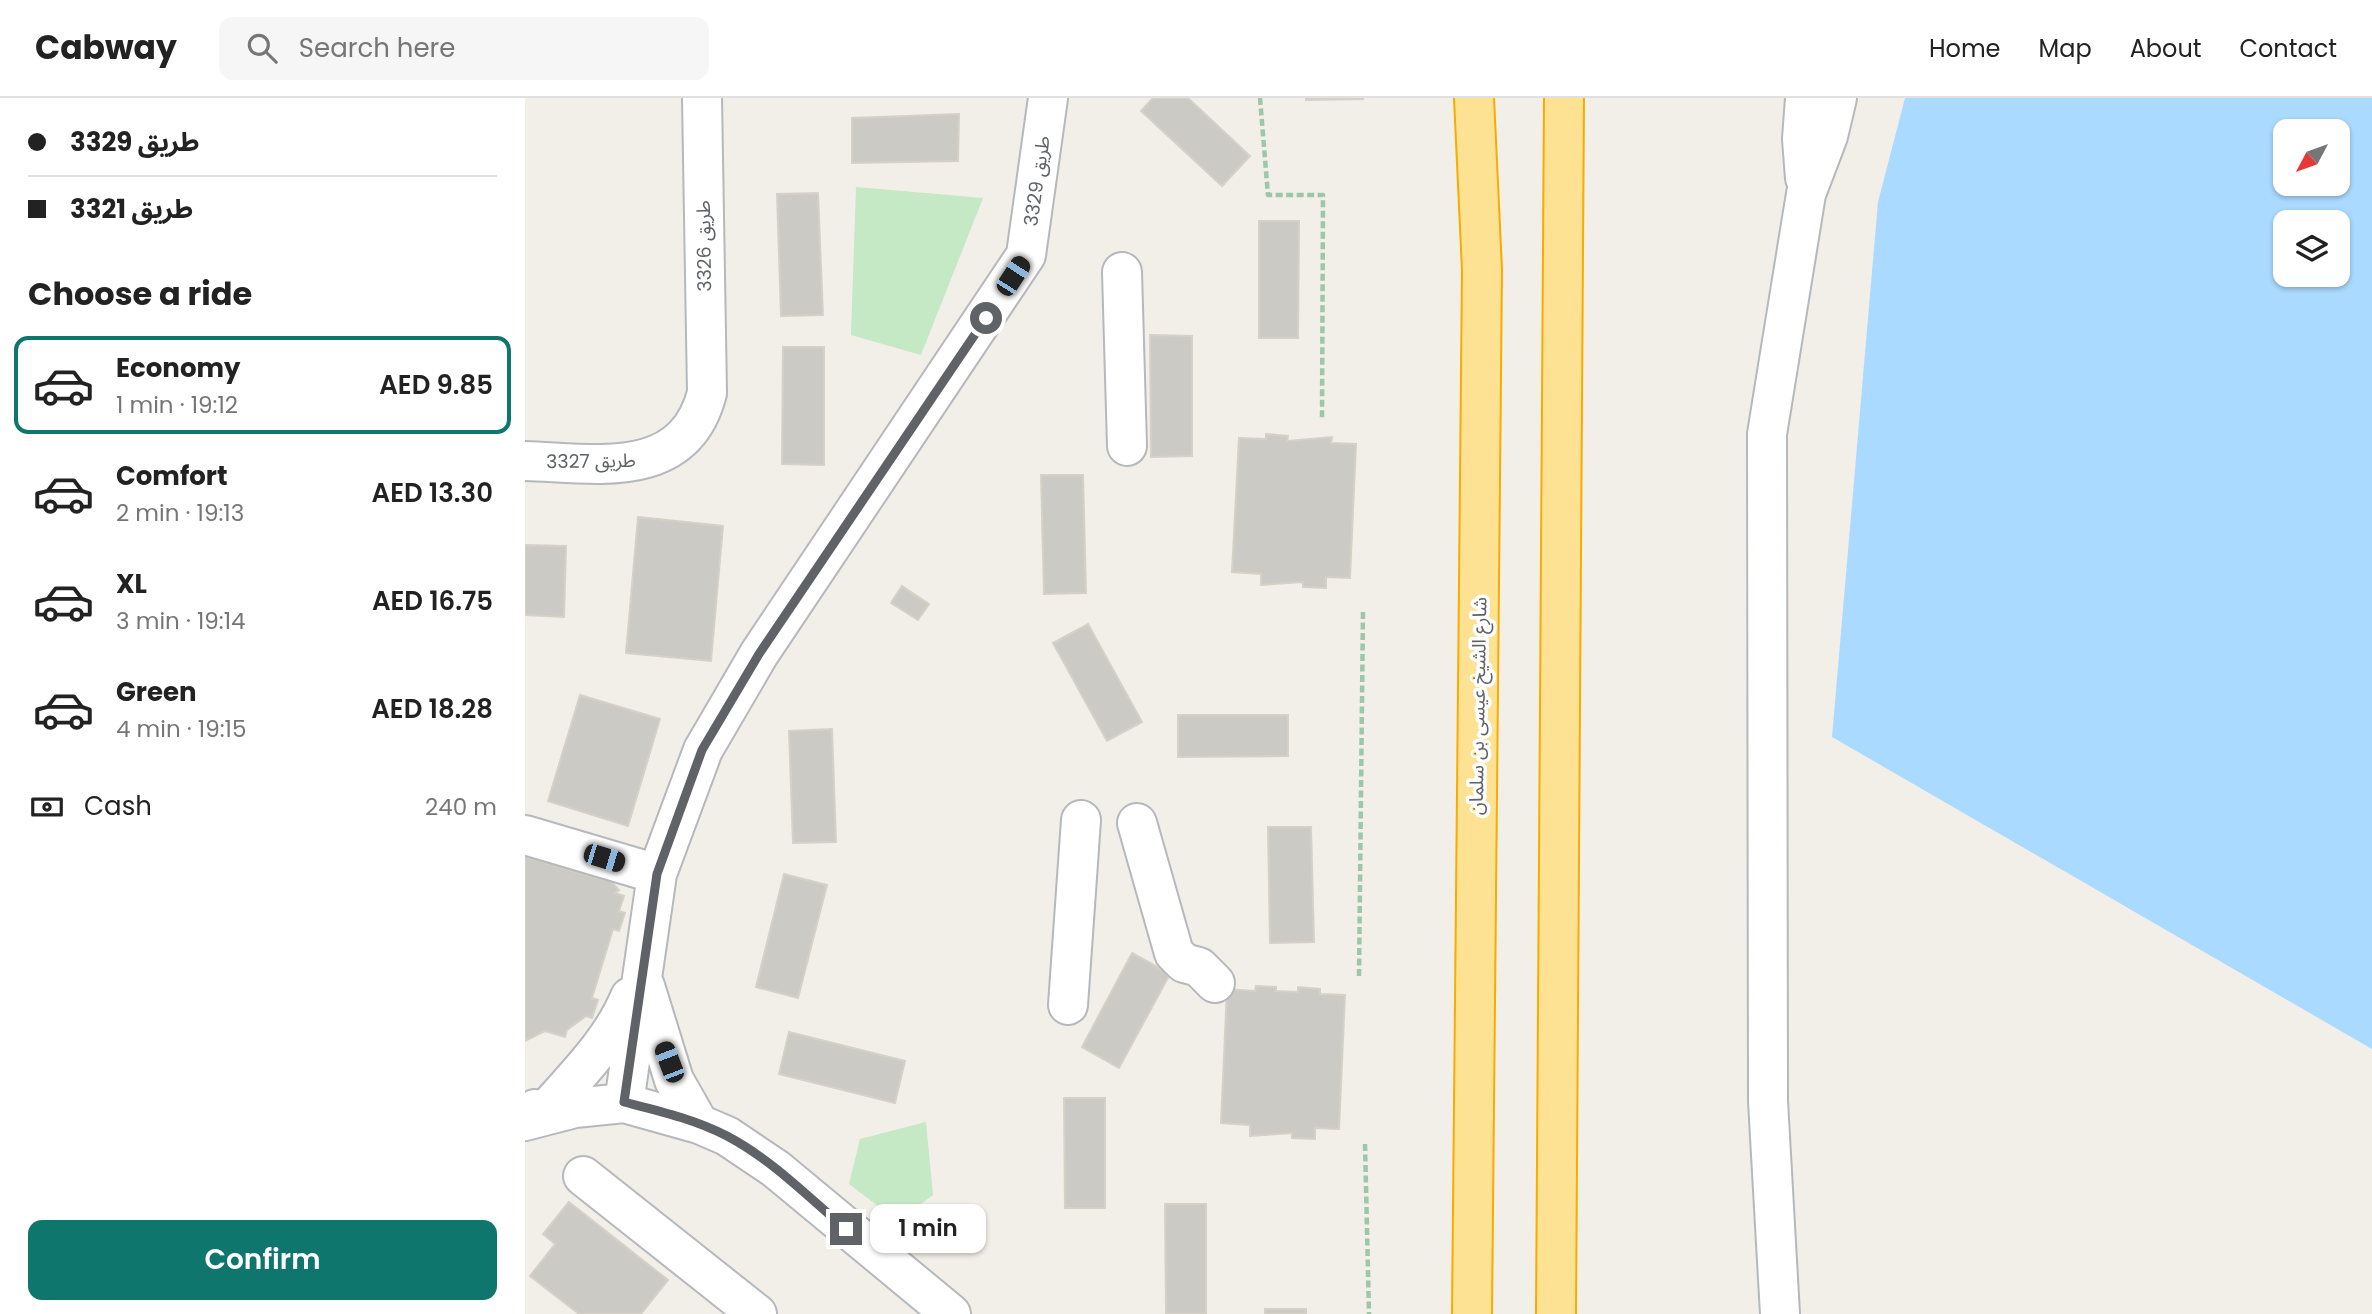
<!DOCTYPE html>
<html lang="en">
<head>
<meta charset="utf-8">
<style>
	:root { --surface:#fff; --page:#f6f6f6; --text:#222; --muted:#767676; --line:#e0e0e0; --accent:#0f766e }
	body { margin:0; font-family:Poppins,"Noto Sans Arabic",sans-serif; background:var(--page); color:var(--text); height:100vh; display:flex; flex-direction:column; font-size:26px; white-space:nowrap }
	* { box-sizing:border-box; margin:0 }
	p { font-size:23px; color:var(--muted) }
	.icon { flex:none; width:38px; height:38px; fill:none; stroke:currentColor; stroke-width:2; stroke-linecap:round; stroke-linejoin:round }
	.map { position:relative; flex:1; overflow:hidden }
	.side { display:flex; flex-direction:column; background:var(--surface); width:525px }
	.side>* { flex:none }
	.hud { display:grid; align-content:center; height:154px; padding:0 28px; background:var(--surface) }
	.needle { width:46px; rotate:229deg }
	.buttons { position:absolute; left:1748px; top:21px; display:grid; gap:14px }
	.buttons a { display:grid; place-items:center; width:77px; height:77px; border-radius:14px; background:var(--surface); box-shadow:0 2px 5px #0004; font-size:35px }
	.end { position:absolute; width:32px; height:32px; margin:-16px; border:9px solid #5f6368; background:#fff; box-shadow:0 0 0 4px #fff }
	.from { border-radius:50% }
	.bubble { position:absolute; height:49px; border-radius:14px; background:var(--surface); box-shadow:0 2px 5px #0004; font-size:23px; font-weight:600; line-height:49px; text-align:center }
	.car { position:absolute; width:21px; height:42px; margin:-21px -10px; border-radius:9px; box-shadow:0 0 5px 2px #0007; background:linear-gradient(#222 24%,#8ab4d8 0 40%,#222 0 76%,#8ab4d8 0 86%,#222 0) }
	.hud b { display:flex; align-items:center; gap:24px; height:66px; font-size:26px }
	.hud b+b { border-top:2px solid var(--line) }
	.hud i { width:18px; height:18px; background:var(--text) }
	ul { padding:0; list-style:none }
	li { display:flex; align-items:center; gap:21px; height:98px; margin:0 14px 10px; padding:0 14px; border:4px solid transparent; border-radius:14px }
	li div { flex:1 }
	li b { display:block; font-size:26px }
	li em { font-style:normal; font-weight:600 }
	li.selected { border-color:var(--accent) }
	li>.icon { width:63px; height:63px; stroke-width:1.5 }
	h2 { padding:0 28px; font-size:32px; line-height:84px }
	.pay { display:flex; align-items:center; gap:18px; height:77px; padding:0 28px; font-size:26px }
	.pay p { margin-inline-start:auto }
	.action { display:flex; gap:14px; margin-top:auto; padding:14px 28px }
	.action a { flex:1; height:80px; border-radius:14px; background:var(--accent); color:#fff; font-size:28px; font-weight:600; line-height:80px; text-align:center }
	header { display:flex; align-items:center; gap:42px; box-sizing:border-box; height:98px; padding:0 35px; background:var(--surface); border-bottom:2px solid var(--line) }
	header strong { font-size:33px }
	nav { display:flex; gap:38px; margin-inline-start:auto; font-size:24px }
	.search { width:490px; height:63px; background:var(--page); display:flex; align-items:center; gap:18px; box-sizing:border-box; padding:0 24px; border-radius:14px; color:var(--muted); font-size:26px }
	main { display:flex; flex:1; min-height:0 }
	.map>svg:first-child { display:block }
</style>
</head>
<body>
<header>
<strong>Cabway</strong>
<div class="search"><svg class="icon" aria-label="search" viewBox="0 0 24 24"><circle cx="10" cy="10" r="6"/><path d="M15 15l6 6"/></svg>Search here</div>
<nav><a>Home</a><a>Map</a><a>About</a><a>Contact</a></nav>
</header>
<main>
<section class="side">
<div class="hud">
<b><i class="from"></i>طريق 3329</b>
<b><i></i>طريق 3321</b>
</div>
<h2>Choose a ride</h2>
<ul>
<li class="selected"><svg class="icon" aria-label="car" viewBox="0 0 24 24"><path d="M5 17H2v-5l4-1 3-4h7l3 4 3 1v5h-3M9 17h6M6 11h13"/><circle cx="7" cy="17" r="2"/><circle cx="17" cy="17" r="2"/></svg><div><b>Economy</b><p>1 min · 19:12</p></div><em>AED 9.85</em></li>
<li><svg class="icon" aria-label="car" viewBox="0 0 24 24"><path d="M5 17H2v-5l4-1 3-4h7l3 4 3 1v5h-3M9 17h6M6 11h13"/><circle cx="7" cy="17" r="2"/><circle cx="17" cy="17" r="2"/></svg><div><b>Comfort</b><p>2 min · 19:13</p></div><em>AED 13.30</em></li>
<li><svg class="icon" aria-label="car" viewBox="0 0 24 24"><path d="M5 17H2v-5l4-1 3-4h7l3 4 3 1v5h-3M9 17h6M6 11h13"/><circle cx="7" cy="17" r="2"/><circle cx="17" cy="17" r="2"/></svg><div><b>XL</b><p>3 min · 19:14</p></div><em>AED 16.75</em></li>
<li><svg class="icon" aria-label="car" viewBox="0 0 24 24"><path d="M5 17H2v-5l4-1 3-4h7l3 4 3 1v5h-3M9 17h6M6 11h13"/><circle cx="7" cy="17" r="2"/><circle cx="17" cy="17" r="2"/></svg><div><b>Green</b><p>4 min · 19:15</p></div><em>AED 18.28</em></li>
</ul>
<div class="pay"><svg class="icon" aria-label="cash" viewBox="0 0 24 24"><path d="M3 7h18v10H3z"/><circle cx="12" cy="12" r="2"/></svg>Cash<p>240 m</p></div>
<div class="action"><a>Confirm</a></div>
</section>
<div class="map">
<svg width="1847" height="1216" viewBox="0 0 1847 1216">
	<rect width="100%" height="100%" fill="#f1efe8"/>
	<path fill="#c5e8c5" d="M331 89 458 100 396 257 326 237Z
		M401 1024 408 1097 373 1123 324 1086 335 1041Z"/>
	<path fill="#aadaff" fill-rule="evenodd" d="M1380 0H1847V951L1307 639 1353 104ZM1760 33H1813V86H1760ZM1760 124H1813V177H1760Z"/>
	<path fill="#cccac5" stroke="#d6d1c6" stroke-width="2" d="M628 0H663L725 58 697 88 616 13Z
		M781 0H838V1L781 2Z
		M434 16 433 63 327 65V20Z
		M293 95 298 217 256 218 252 96Z
		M734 123H774L773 240H734Z
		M625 237 667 238V358L626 359Z
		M258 249H299V367L257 366Z
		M741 336 763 338 762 343 807 339 806 345 831 346 825 480 801 479V490L778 489V484L736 487V476L707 474 714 340 741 341Z
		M516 377H558L561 495 519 496Z
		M113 419 198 428 186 563 101 555Z
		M0 447 41 448 39 519 0 517Z
		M377 488 404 506 393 522 366 505Z
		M563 526 617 624 582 643 528 545Z
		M55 597 135 621 103 728 23 703Z
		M653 617H763V658L653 659Z
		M307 631 311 744 268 745 264 633Z
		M743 729H786L789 844 745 845Z
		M0 759 79 782 82 779 94 792 90 795 99 798 94 813 100 815 94 833 88 831 67 900 73 902 67 920 61 918 42 932 40 939 20 933 0 943Z
		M259 776 302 787 273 900 231 889Z
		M607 855 645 876 594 970 557 949Z
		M731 888 751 889V893L773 894V889L795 891V896L820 897 814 1031 790 1030V1041L767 1040V1035L725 1038V1027L696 1025 702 891 730 893Z
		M264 934 380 963 370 1005 254 976Z
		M539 1000H580V1110H540Z
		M44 1104 143 1182 116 1216H54L5 1178 30 1146 18 1136Z
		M640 1106H681V1216H641Z
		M740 1211H781V1216H740Z"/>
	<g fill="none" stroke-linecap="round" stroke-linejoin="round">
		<g stroke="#b5b8bc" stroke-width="42">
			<path id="minor" d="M1280 80 1277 41 1280 0
				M597 174 602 348
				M0 363C70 365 159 384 182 295L177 0
				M612 725 649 855 659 865 674 869 690 885
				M0 737 132 776
				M120 888 149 982 174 1026
				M543 907 556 722
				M99 1005 132 776 178 652 234 556 501 157 523 0
				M10 1011 17 1017C49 980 86 945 105 899
				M0 1023 50 1010 99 1005 174 1026 202 1038 251 1071 426 1216
				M58 1078 232 1216
				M1255 1216 1243 1003 1242 336 1281 96 1303 38 1312 0"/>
		</g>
		<g stroke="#f9ab00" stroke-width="42">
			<path id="highway" d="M947 1216 957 172 949 0
				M1031 1216 1039 0"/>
		</g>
		<path stroke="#9cc7a9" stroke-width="4.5" stroke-dasharray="7 3.5" stroke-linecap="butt" d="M735 0 743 97H798L797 322
			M834 878 838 512
			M840 1046 844 1216"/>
		<use href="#minor" stroke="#fff" stroke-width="38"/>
		<use href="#highway" stroke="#fde293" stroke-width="38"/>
	</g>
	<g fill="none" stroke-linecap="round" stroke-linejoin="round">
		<path stroke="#5f6368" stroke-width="9" d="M321 1131C283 1099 246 1061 202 1038 169 1021 134 1013 99 1004L132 776 177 652 234 556 461 220"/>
	</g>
	<g text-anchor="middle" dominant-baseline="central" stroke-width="7" stroke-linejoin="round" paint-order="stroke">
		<g font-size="19" fill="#5f6368" stroke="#fff">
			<text transform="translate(512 83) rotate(-82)">طريق 3329</text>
			<text transform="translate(179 148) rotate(-91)">طريق 3326</text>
			<text transform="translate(66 363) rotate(-1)">طريق 3327</text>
			<text transform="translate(953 608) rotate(-89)">شارع الشيخ عيسى بن سلمان</text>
		</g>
	</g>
</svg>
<div class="buttons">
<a><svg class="needle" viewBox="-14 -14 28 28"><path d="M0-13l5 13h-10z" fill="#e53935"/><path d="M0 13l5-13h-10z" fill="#767676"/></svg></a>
<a><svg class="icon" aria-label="layers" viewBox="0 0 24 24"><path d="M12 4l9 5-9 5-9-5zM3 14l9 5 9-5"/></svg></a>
</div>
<i class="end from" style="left:461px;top:220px"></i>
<i class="end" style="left:321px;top:1131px"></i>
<div class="bubble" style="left:345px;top:1106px;width:116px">1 min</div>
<i class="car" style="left:488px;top:178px;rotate:33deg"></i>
<i class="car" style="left:79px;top:760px;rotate:107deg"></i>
<i class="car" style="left:144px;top:964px;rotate:339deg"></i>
</div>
</main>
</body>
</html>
